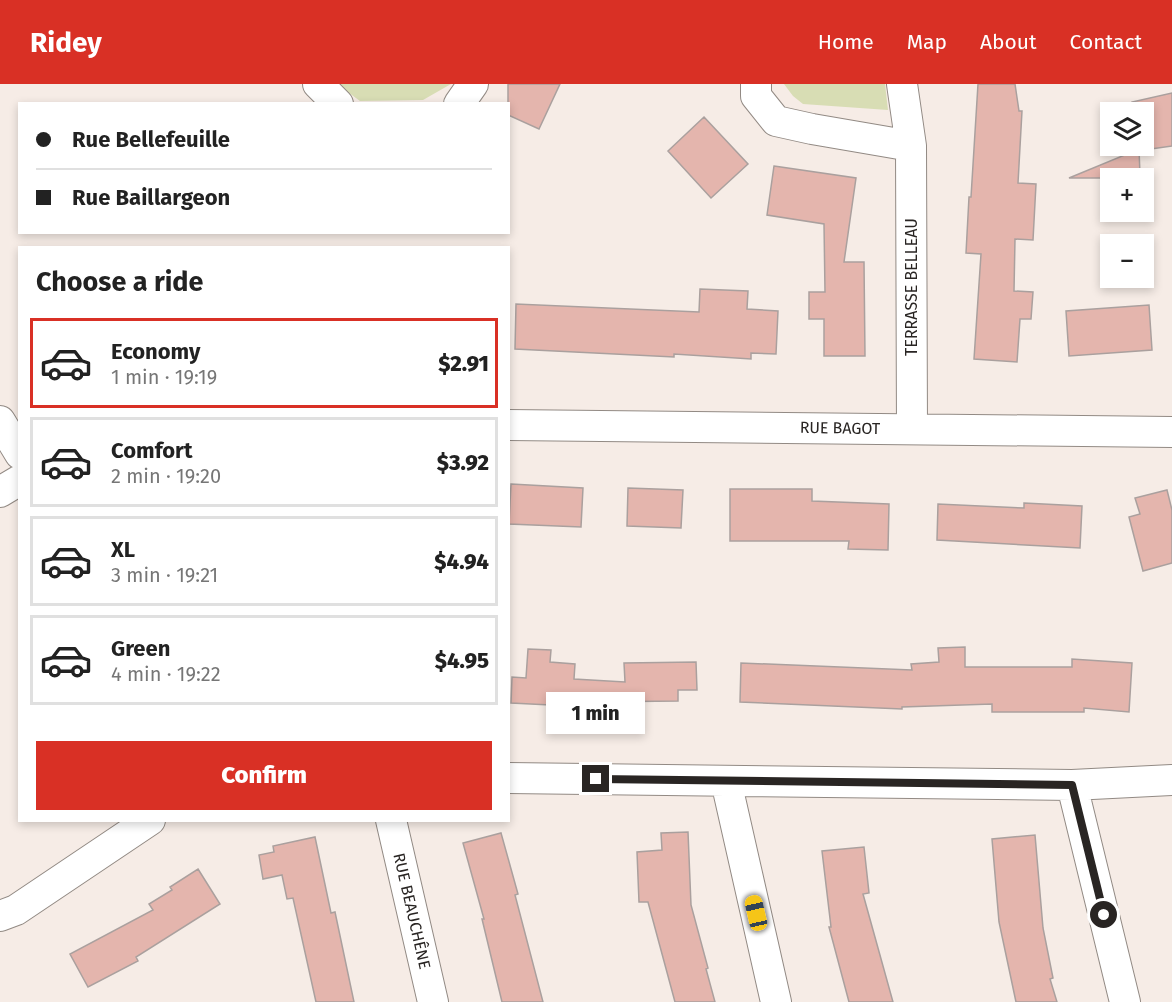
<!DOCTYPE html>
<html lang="en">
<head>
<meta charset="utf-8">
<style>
	:root { --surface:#fff; --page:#f2f2f2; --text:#222; --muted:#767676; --line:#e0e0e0; --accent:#d93025 }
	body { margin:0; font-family:"Fira Sans",sans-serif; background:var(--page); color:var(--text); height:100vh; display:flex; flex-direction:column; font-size:22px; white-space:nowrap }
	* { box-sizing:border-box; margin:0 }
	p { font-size:20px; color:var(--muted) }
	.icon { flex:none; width:33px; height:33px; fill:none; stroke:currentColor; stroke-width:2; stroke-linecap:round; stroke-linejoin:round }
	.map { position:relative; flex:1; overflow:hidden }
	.details { position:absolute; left:18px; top:162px; width:492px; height:576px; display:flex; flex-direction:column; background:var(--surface); border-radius:0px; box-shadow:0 3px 9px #0003 }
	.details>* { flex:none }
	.top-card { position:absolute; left:18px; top:18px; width:492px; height:132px; border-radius:0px; box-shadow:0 3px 9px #0003; display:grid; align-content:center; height:132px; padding:0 18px; background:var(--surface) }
	.tools { position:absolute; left:1100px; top:18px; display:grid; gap:12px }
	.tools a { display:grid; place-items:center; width:54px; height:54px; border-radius:0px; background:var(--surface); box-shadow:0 3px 9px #0003; font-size:30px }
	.end { position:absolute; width:27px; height:27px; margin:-14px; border:8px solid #292523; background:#fff; box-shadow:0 0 0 3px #fff }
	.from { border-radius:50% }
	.bubble { position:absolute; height:42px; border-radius:0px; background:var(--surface); box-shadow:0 3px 9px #0003; font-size:20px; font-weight:800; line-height:42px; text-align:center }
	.car { position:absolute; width:18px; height:36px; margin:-18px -9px; border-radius:8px; box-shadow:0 0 4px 2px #0007; background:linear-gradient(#f5c518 24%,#345 0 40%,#f5c518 0 76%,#345 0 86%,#f5c518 0) }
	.top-card b { display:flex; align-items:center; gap:21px; height:57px; font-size:22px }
	.top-card b+b { border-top:2px solid var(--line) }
	.top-card i { width:15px; height:15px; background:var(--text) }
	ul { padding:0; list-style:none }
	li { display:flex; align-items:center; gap:18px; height:90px; margin:0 12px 9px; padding:0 6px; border:3px solid var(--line); border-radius:0px }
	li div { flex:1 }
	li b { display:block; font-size:22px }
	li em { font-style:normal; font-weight:800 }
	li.selected { border-color:var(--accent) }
	li>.icon { width:54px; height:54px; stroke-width:1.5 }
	h2 { padding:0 18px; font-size:27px; line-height:72px }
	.primary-button { display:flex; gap:12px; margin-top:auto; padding:12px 18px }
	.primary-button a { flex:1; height:69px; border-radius:0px; background:var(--accent); color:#fff; font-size:24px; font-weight:800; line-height:69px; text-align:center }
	header { display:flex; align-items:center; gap:36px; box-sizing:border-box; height:84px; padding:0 30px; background:var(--accent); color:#fff }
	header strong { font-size:28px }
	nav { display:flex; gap:33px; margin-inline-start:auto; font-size:21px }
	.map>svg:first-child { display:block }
</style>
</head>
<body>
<header>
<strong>Ridey</strong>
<nav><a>Home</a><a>Map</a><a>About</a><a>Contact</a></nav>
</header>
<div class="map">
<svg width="1172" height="918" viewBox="0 0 1172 918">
	<rect width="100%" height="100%" fill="#f6ece6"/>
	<path fill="#d8ddb4" d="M337 0H451L423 16 360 17Z
		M784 0H885L888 26 803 20 793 12Z"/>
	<path fill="#e4b5ad" stroke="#aaa09e" stroke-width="1.5" d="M508 0H560L539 45 508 31Z
		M978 0H1015L1019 27H1022L1018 99 1036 100 1033 156 1015 155 1014 207 1033 208 1031 235H1020L1017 278 974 275 981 170 966 169 969 113H971Z
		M1172 9V62L1144 66 1142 62 1143 28H1134L1132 18Z
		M704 33 748 80 711 114 668 67Z
		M1139 65 1140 91 1131 94H1069Z
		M774 82 856 94 844 178H864L865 272H824V235H809V208H825L824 140 767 131Z
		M700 205 748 207 747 225 778 227 776 270 751 269V275L674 270V273L515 265 516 220 699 228Z
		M1149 221 1152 266 1069 272 1066 227Z
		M511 400 583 404 581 443 509 440Z
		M628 404 683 406 681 444 627 442Z
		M730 405H812V417L889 420 888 466 848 465 849 457H730Z
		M1167 406 1172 426V479L1143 487 1129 433 1140 430 1135 414Z
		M1024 419 1082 422 1080 464 937 456 938 420 1024 424Z
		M965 563V583H1072V575L1132 579 1129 628 1084 624V628H992V620L902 623V625L740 618 741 579 912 586 911 580 939 578 938 564Z
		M528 565 551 566 550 578 575 580 574 595 625 598 624 579 696 578 697 606H678V617L590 618V623L511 619 512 593 526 594Z
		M688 748 691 821 708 884 706 885 715 918H675L648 818H639L637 768 662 766 661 749Z
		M501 749 518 810 515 811 543 918H502L482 835H484L463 759Z
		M1035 751 1043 844 1053 894 1050 895 1057 918H1016L999 838 992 755Z
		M315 753 331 829 335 828 354 918H316L293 814 287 815 282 791 263 795 259 771 274 768 273 762Z
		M864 763 869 809 863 810 893 918H849L829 843H831L822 767Z
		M198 785 220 820 136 873 138 877 88 903 70 870 153 826 149 820 172 806 170 803Z"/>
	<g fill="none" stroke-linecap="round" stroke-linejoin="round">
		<g stroke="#928a84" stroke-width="32">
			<path id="minor" d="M318 0 338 20
				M756 0V12L776 37 812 45 911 62
				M902 0 911 62 912 345
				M459 20 473 0
				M0 337 20 370
				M508 341 1172 348
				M0 408 20 396
				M508 694 1072 701 1172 696
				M726 697 776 918
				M1072 701 1125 918
				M391 736 433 918
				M0 832 16 826 150 736"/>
		</g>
		<use href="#minor" stroke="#fff" stroke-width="30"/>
	</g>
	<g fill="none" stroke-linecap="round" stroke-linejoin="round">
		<path stroke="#292523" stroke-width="8" d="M596 695 1072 701 1104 831"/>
	</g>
	<g text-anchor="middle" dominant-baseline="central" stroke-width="4.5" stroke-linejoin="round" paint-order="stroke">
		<g font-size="16" fill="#292523" stroke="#fff">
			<text transform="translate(911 203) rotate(-90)">TERRASSE BELLEAU</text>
			<text transform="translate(840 344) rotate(1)">RUE BAGOT</text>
			<text transform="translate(412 827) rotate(77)">RUE BEAUCHÊNE</text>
		</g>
	</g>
</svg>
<div class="tools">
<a><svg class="icon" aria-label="layers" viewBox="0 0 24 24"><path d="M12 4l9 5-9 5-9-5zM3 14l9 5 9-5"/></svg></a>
<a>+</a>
<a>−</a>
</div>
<i class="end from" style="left:1104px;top:831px"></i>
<i class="end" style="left:596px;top:695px"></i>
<div class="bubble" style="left:546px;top:608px;width:99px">1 min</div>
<i class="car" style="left:756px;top:829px;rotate:347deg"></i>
<div class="top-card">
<b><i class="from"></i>Rue Bellefeuille</b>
<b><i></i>Rue Baillargeon</b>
</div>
<section class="details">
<h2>Choose a ride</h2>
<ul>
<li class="selected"><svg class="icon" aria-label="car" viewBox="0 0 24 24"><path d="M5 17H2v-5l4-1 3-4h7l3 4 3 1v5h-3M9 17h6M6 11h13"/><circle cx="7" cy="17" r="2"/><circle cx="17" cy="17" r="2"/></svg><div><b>Economy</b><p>1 min · 19:19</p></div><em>$2.91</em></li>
<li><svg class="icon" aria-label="car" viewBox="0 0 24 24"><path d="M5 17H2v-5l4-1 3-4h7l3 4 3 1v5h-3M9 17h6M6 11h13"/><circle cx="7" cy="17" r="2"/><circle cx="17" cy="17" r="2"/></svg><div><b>Comfort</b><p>2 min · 19:20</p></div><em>$3.92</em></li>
<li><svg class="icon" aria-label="car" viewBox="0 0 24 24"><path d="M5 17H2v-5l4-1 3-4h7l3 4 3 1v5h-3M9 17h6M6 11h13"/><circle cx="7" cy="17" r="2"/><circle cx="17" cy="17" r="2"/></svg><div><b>XL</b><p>3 min · 19:21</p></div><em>$4.94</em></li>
<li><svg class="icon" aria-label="car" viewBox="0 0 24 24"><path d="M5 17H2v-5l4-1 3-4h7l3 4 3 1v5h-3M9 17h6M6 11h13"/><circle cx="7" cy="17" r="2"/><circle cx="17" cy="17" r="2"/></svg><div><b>Green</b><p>4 min · 19:22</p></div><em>$4.95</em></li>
</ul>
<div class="primary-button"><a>Confirm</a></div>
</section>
</div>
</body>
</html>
